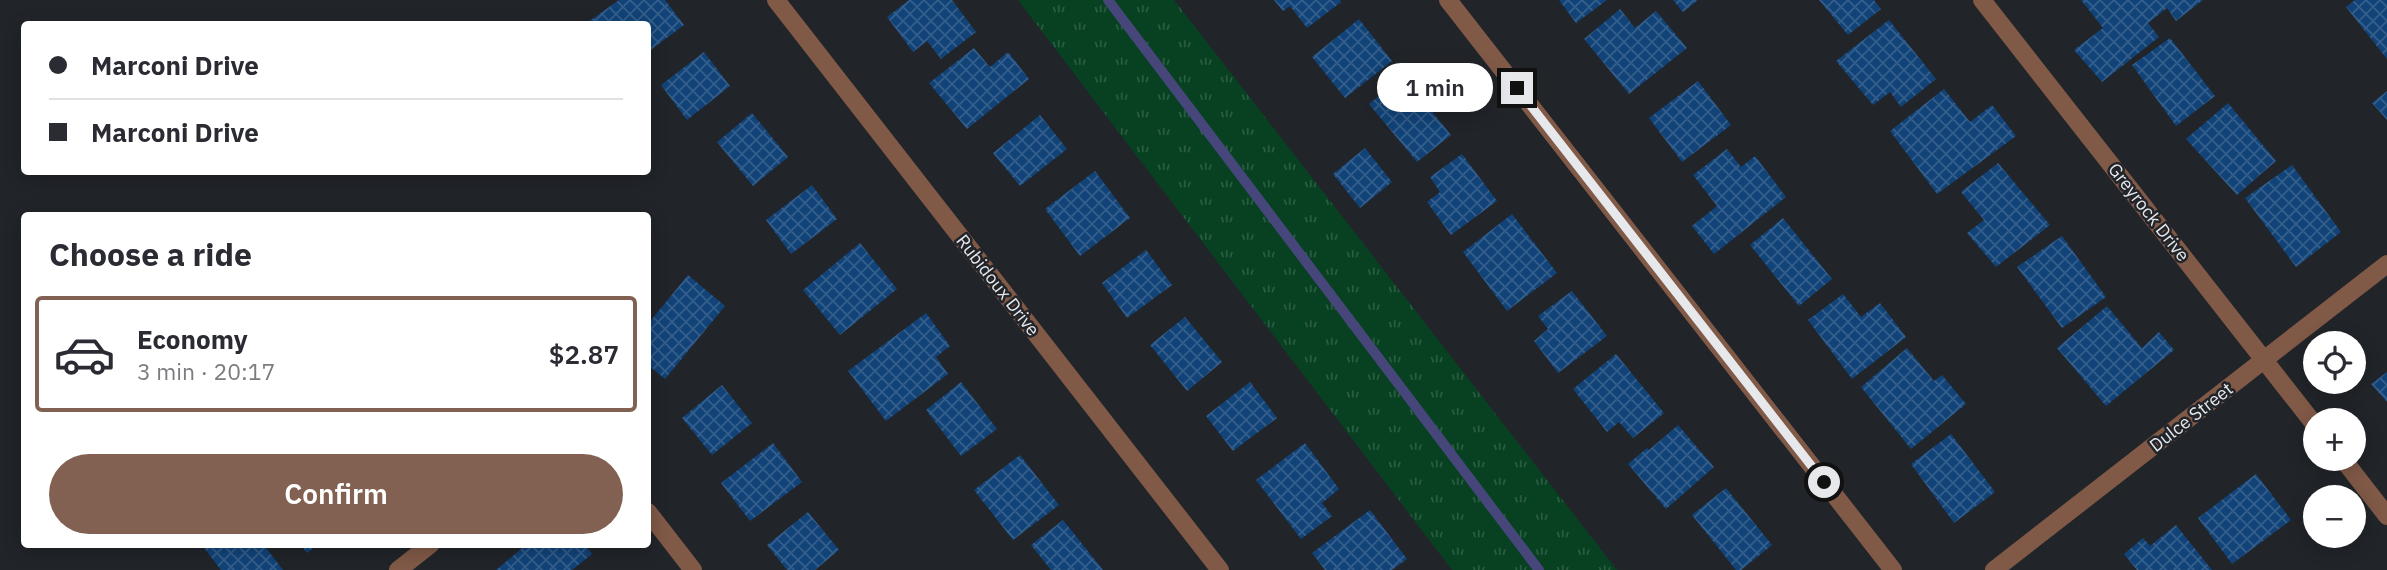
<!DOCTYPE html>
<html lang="en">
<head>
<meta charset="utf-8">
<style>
	:root { --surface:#fff; --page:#f7f7f7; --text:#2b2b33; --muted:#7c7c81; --line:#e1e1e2; --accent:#836152 }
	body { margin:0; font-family:"IBM Plex Sans",sans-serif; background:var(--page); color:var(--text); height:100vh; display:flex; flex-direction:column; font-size:26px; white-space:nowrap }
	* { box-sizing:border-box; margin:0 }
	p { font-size:23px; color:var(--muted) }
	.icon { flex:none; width:38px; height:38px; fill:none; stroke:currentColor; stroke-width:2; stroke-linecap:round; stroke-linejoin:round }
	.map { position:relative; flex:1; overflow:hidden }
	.side { position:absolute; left:21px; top:212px; width:630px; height:336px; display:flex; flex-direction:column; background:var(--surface); border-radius:7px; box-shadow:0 4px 18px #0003 }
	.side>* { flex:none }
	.banner { position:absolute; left:21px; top:21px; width:630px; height:154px; border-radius:7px; box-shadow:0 4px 18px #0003; display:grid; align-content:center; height:154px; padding:0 28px; background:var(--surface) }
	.controls { position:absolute; left:2303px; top:331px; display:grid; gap:14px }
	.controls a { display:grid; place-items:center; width:63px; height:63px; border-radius:50%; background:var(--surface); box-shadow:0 4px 18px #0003; font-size:35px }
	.end { position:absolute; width:32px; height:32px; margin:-16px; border:9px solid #e6e8eb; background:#111; box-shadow:0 0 0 4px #111 }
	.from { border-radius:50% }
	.bubble { position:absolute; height:49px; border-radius:24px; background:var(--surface); box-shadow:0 4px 18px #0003; font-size:23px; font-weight:600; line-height:49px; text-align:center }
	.banner b { display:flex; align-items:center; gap:24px; height:66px; font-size:26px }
	.banner b+b { border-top:2px solid var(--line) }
	.banner i { width:18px; height:18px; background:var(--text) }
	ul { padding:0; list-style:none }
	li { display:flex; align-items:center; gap:21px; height:116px; margin:0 14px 10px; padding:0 14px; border:4px solid transparent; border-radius:7px }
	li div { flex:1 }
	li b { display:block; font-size:26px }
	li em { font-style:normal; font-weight:600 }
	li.on { border-color:var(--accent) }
	li>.icon { width:63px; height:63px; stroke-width:1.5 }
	h2 { padding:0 28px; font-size:32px; line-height:84px }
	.primary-button { display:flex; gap:14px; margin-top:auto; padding:14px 28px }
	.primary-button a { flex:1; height:80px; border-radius:42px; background:var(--accent); color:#fff; font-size:28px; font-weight:600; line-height:80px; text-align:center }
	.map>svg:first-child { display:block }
</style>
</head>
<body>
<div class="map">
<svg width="2387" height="570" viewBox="0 0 2387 570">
	<defs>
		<pattern id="grass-tufts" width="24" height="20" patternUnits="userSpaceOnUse" patternTransform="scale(1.75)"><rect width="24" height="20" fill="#074122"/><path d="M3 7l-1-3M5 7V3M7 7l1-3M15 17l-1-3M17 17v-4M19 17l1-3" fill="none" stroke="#2b5c42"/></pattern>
		<pattern id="building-cross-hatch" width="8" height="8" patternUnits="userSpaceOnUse" patternTransform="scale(1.75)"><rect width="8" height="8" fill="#114378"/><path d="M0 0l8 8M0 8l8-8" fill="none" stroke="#345e8b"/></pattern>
	</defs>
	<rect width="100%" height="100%" fill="#212429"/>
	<path fill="url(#grass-tufts)" d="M1018 0H1174L1617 570H1452Z"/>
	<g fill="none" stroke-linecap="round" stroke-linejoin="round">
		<path stroke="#46467b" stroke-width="10" d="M1108 0 1539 570"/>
	</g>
	<path fill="url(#building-cross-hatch)" d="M619 0H665L684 25 648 52V24H590L588 22Z
		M909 0H952L976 32 941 59 927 41 913 52 887 17Z
		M1274 0H1340L1341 2 1307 28 1290 6 1283 11Z
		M1559 0H1607L1576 23Z
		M1673 0H1698L1683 12Z
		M1819 0H1874L1881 9 1848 35Z
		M2081 0H2203L2176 21 2167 8 2148 23 2159 37 2102 82 2074 50 2103 28Z
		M2355 0H2387V59L2346 7Z
		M1620 9 1635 28 1656 11 1687 48 1629 94 1584 39Z
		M1359 19 1392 61 1345 98 1312 57Z
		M1889 20 1936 79 1901 107 1890 92 1873 105 1836 61Z
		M2170 38 2215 96 2176 126 2132 65Z
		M974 48 990 67 1008 52 1029 79 967 129 929 83Z
		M704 52 730 86 687 120 661 85Z
		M1403 76 1451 135 1417 162 1369 104Z
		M1698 81 1731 125 1682 162 1649 118Z
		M1944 89 1970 122 1992 105 2016 136 1937 194 1890 131Z
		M2387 91V120L2372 103Z
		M2228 103 2276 161 2237 195 2186 139Z
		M752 113 788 157 753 186 717 142Z
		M1040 115 1067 149 1020 186 993 153Z
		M1365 148 1392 182 1360 208 1333 174Z
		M1727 149 1741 167 1755 156 1786 197 1714 254 1692 226 1717 206 1693 175Z
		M1462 154 1497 201 1451 235 1427 202 1440 192 1430 177Z
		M1998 163 2050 225 1996 267 1967 233 1984 220 1961 192Z
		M2292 165 2341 232 2296 267 2245 198Z
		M1095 171 1130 218 1080 256 1045 209Z
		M812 185 837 219 791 254 766 220Z
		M1512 214 1557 273 1507 311 1463 252Z
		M1783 218 1832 279 1799 306 1750 245Z
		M2062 236 2106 297 2062 328 2017 267Z
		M860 243 897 289 840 335 803 290Z
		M1146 250 1172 285 1127 318 1102 283Z
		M688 275 725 306 665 379 648 365V324Z
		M1572 291 1607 336 1558 373 1534 341 1548 329 1538 316Z
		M1843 294 1861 317 1880 303 1906 337 1852 379 1808 320Z
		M2107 306 2142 348 2159 332 2174 350 2106 406 2057 348Z
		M926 313 950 346 936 357 948 374 886 421 848 371Z
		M1185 317 1222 362 1187 391 1150 345Z
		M1907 348 1934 381 1942 375 1966 404 1911 449 1861 387Z
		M1616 354 1664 413 1633 438 1619 422 1607 432 1573 389Z
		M2387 372V402L2371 384Z
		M961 382 997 429 961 456 926 410Z
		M1250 382 1277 418 1233 451 1206 416Z
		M722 385 752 423 712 455 682 418Z
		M1678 425 1714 467 1666 509 1628 464 1647 448 1649 450Z
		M1951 434 1995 492 1954 523 1911 464Z
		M773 443 802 482 750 521 721 483Z
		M1305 443 1339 489 1322 503 1332 516 1301 539 1256 480Z
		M1020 455 1059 505 1013 540 974 490Z
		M2256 474 2291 520 2232 564 2198 518Z
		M1726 488 1772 545 1741 570H1736L1692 515Z
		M1370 510 1407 559 1392 570H1325L1312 553Z
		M808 512 839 550 815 570H787L767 545Z
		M1063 520 1103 570H1051L1031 545Z
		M2176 525 2212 570H2137L2124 554 2143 538 2150 546Z
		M201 544H263L283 570H221Z
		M300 544H318L307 553Z
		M527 544H584L592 554 572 570H496Z"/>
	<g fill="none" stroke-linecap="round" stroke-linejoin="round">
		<path stroke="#805947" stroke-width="18" d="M776 0 1220 570
			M1448 0 1893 570
			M1982 0 2315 425
			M2342 458 2387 516
			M648 512 693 570
			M398 570 431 544
			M1994 570 2387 264"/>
	</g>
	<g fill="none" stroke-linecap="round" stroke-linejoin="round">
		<path stroke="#e6e8eb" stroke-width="9" d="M1517 88 1824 482"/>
	</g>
	<g text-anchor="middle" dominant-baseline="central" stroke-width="5" stroke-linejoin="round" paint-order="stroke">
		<g font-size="18" fill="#e6e8eb" stroke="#212429">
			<text transform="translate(2149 212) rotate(52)">Greyrock Drive</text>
			<text transform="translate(998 285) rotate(52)">Rubidoux Drive</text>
			<text transform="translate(2191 417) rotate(-38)">Dulce Street</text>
		</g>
	</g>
</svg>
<div class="controls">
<a><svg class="icon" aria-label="locate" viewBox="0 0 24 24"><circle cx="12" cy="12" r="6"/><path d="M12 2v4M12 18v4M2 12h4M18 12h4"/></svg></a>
<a>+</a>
<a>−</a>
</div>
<i class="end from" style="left:1824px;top:482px"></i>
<i class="end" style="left:1517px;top:88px"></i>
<div class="bubble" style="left:1377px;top:63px;width:116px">1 min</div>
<div class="banner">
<b><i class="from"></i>Marconi Drive</b>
<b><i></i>Marconi Drive</b>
</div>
<section class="side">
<h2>Choose a ride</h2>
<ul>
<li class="on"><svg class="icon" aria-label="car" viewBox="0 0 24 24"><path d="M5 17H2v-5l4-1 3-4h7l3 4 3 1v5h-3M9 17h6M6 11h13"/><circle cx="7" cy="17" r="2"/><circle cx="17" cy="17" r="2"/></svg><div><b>Economy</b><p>3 min · 20:17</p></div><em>$2.87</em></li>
</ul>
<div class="primary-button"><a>Confirm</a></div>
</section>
</div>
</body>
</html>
